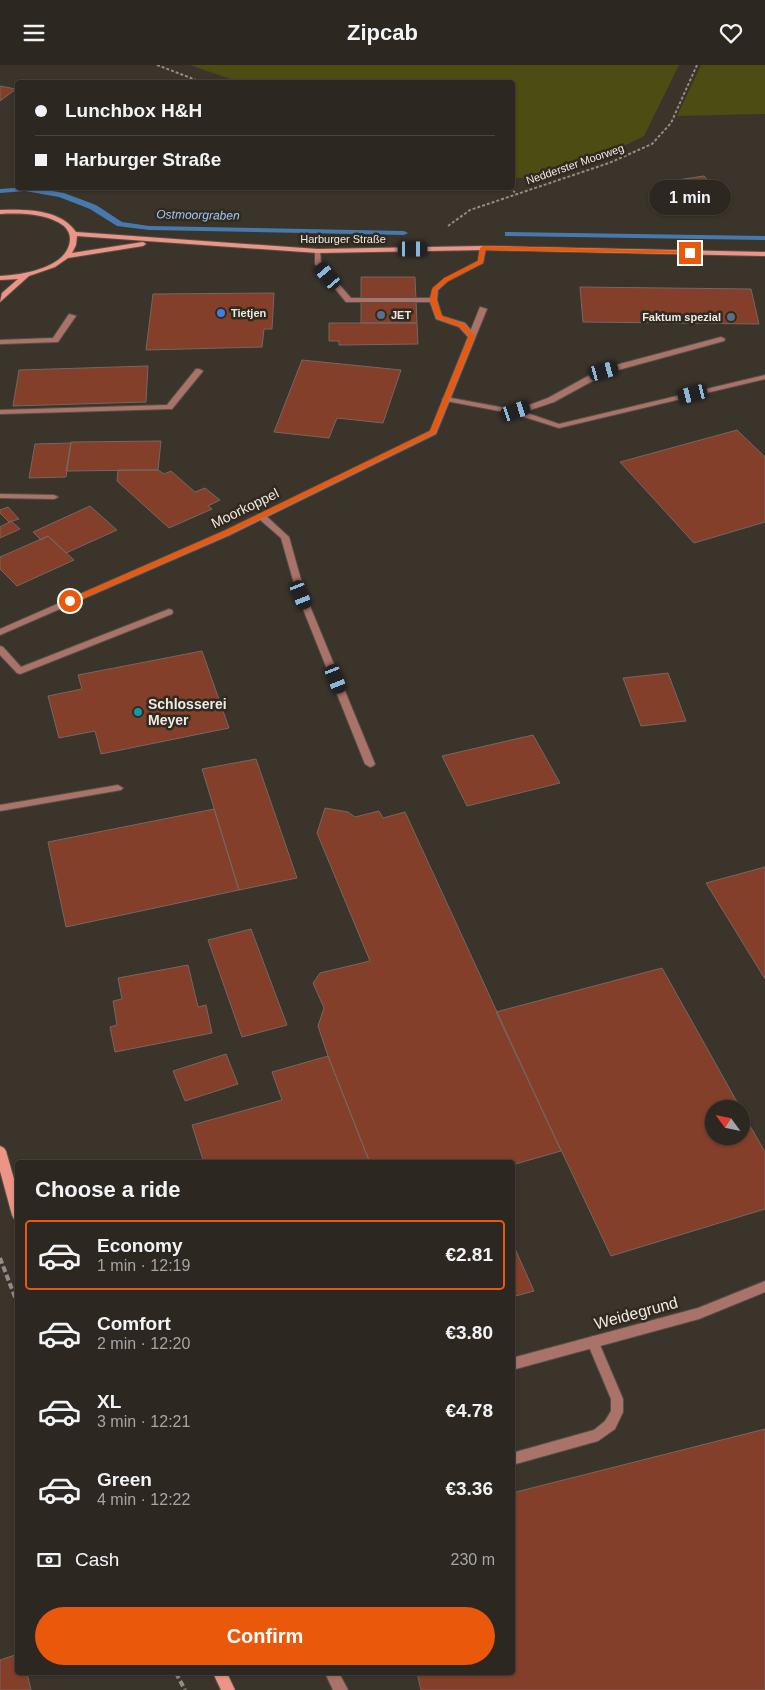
<!DOCTYPE html>
<html lang="en">
<head>
<meta charset="utf-8">
<style>
	:root { --surface:#2c2720; --page:#38332d; --text:#f1f3f6; --muted:#a6a5a5; --line:#48443e; --accent:#ea580c }
	body { margin:0; font-family:Arial,sans-serif; background:var(--page); color:var(--text); height:100vh; display:flex; flex-direction:column; font-size:19px; white-space:nowrap }
	* { box-sizing:border-box; margin:0 }
	p { font-size:16px; color:var(--muted) }
	.icon { flex:none; width:28px; height:28px; fill:none; stroke:currentColor; stroke-width:2; stroke-linecap:round; stroke-linejoin:round }
	.map { position:relative; flex:1; overflow:hidden }
	.details { position:absolute; left:15px; top:1095px; width:500px; height:515px; display:flex; flex-direction:column; background:var(--surface); border-radius:5px; box-shadow:0 1px 4px #0004,0 0 0 1px var(--line) }
	.details>* { flex:none }
	.guide { position:absolute; left:15px; top:15px; width:500px; height:110px; border-radius:5px; box-shadow:0 1px 4px #0004,0 0 0 1px var(--line); display:grid; align-content:center; height:110px; padding:0 20px; background:var(--surface) }
	.needle { width:32px; rotate:303deg }
	.tools { position:absolute; left:705px; top:1035px; display:grid; gap:10px }
	.tools a { display:grid; place-items:center; width:45px; height:45px; border-radius:50%; background:var(--surface); box-shadow:0 1px 4px #0004,0 0 0 1px var(--line); font-size:25px }
	.end { position:absolute; width:22px; height:22px; margin:-11px; border:6px solid #ea580c; background:#fff; box-shadow:0 0 0 2px #fff }
	.from { border-radius:50% }
	.bubble { position:absolute; height:35px; border-radius:18px; background:var(--surface); box-shadow:0 1px 4px #0004,0 0 0 1px var(--line); font-size:16px; font-weight:700; line-height:35px; text-align:center }
	.car { position:absolute; width:15px; height:30px; margin:-15px -8px; border-radius:6px; box-shadow:0 0 4px 1px #0007; background:linear-gradient(#222 24%,#8ab4d8 0 40%,#222 0 76%,#8ab4d8 0 86%,#222 0) }
	.guide b { display:flex; align-items:center; gap:18px; height:48px; font-size:19px }
	.guide b+b { border-top:1px solid var(--line) }
	.guide i { width:12px; height:12px; background:var(--text) }
	ul { padding:0; list-style:none }
	li { display:flex; align-items:center; gap:15px; height:70px; margin:0 10px 8px; padding:0 10px; border:2px solid transparent; border-radius:5px }
	li div { flex:1 }
	li b { display:block; font-size:19px }
	li em { font-style:normal; font-weight:700 }
	li.current { border-color:var(--accent) }
	li>.icon { width:45px; height:45px; stroke-width:1.5 }
	h2 { padding:0 20px; font-size:22px; line-height:60px }
	.pay { display:flex; align-items:center; gap:12px; height:55px; padding:0 20px; font-size:19px }
	.pay p { margin-inline-start:auto }
	.action { display:flex; gap:10px; margin-top:auto; padding:10px 20px }
	.action a { flex:1; height:58px; border-radius:30px; background:var(--accent); color:#fff; font-size:20px; font-weight:700; line-height:58px; text-align:center }
	header { display:flex; justify-content:space-between; align-items:center; height:65px; padding:0 20px; background:var(--surface); font-size:22px; font-weight:700 }
	.map>svg:first-child { display:block }
</style>
</head>
<body>
<header><svg class="icon" aria-label="menu" viewBox="0 0 24 24"><path d="M4 6h16M4 12h16M4 18h16"/></svg>Zipcab<svg class="icon" aria-label="heart" viewBox="0 0 24 24"><path d="M12 20l-8-8c-3-5 5-10 8-4 3-6 11-1 8 4z"/></svg></header>
<div class="map">
<svg width="765" height="1625" viewBox="0 0 765 1625">
	<rect width="100%" height="100%" fill="#3a342a"/>
	<path fill="#4c4d12" d="M190 0H679L644 71 612 87 532 113H513L512 18 239 17Z
		M701 0H765V49L677 51Z"/>
	<g fill="none" stroke-linecap="round" stroke-linejoin="round">
		<path fill="#467aaf" fill-rule="evenodd" d="M29 122 64 128 96 140 122 157 149 161 404 166 408 168 404 170 149 165 117 161 90 144 59 132 25 126 0 128V124Z
			M505 167 765 171V175L508 171H505Z"/>
	</g>
	<path fill="#833f29" stroke="#756762" d="M0 21 16 24 0 36Z
		M704 111 717 126 675 132 663 117Z
		M361 212H415L417 258H361Z
		M580 222 751 224 759 259 583 257Z
		M274 228 272 264H264L262 282 146 285 153 229Z
		M329 258H417L418 279 339 280V276H329Z
		M302 295 401 305 383 358 337 353 329 373 274 367Z
		M148 301 146 337 13 341 19 305Z
		M737 365 765 392V457L694 478 620 397Z
		M161 376 158 405 66 406 71 377Z
		M71 378 66 412 29 413 35 379Z
		M118 405H158L164 409 171 406 195 427 205 423 220 435 208 441 212 444 169 463 117 416Z
		M90 441 117 465 66 488 48 471 41 475 33 467Z
		M8 442 19 454 9 457 0 448V445Z
		M11 456 20 464 0 473V462Z
		M48 471 74 495 17 521 0 504V492Z
		M202 586 229 663 101 689 95 666 59 673 48 631 82 624 78 610Z
		M668 608 686 656 641 661 623 613Z
		M533 670 560 718 467 741 442 691Z
		M256 694 297 813 239 825 202 704Z
		M325 743 348 747 355 752 379 746 383 753 405 747 561 1086 512 1100V1098H370L328 991 318 961 324 943 313 918 320 908 370 896 317 768Z
		M214 744 239 825 66 862 48 777Z
		M765 802V914L706 818Z
		M251 864 287 960 242 972 208 875Z
		M188 900 198 942 206 940 212 968 115 987 110 962 117 960 113 936 122 934 118 913Z
		M662 903 741 1044H714V1071H741V1045L765 1087V1144L611 1191 496 947Z
		M226 989 238 1019 185 1036 173 1006Z
		M328 991 370 1098H204L192 1060 282 1035 272 1007Z
		M512 1177 534 1226 512 1232Z
		M765 1364V1625H421L417 1608H512V1428Z
		M18 1589V1608H27L31 1625H0V1595Z"/>
	<g fill="none" stroke-linecap="round" stroke-linejoin="round">
		<g stroke="#575148" stroke-width="2">
			<path id="lane" d="M483 181 486 183 483 198 448 216 438 225 437 235 442 251 465 258 476 271 472 273H469L459 262 436 254 430 237H346L315 199V186L320 185 321 199 351 233H430L433 223 444 214 478 196 480 183Z
				M69 249 76 251 58 277 0 279V275L53 273Z
				M721 272 725 274 724 276 607 308 554 337 524 347 559 359 765 310V314L559 363 515 349 446 336 442 334 446 332 516 345 548 333 601 304Z
				M196 304H199L203 306 172 344H169L0 349V345L167 340Z
				M0 429 54 430 58 432 54 434 0 433Z
				M258 449H264L289 472 305 529 375 699 373 701 370 702 365 699 297 529 281 473 258 453Z
				M169 544 172 545 173 547 172 549 20 609 17 608 0 590V581L3 582 21 602Z
				M118 720 123 723 121 725 0 746V740Z
				M593 1271 597 1273 623 1334V1347L615 1364 598 1376 512 1400V1388L594 1365 605 1356 611 1346V1334L587 1277 589 1273Z
				M325 1608H339L348 1625H333Z"/>
		</g>
		<g stroke="#575148" stroke-width="2">
			<path id="street" d="M480 242 487 244 436 369 230 470 0 570V564L224 466 430 366Z
				M765 1216V1227L699 1254 512 1305V1293L698 1243Z"/>
		</g>
		<g stroke="#575148" stroke-width="2">
			<path id="secondary" d="M0 145C25 144 61 144 76 167L318 184 483 181 765 187V191L483 185 318 188 77 171 76 180 72 188 143 177 146 179 143 181 68 193 55 202 29 211 0 237 2 228 18 214 0 215V211C22 210 69 203 70 174 70 169 68 165 64 161 47 148 20 148 0 149Z
				M0 1081 4 1083 6 1086 18 1128V1155L14 1154 12 1150 0 1106Z
				M213 1608H227L235 1625H221Z"/>
		</g>
		<path stroke="#928d85" stroke-width="2" stroke-dasharray="3 2" stroke-linecap="butt" d="M157 0 204 18
			M504 122 515 127
			M448 161 470 145 609 98 652 79 671 58 697 0"/>
		<path stroke="#928d85" stroke-width="4" stroke-dasharray="6 3" stroke-linecap="butt" d="M0 1193 18 1240
			M176 1608 185 1625"/>
		<use href="#lane" fill="#aa736a" fill-rule="evenodd"/>
		<use href="#street" fill="#aa736a" fill-rule="evenodd"/>
		<use href="#secondary" fill="#ec9586" fill-rule="evenodd"/>
	</g>
	<path fill="#ea580c" d="M483 181 690 186 693 188 690 189 485 185 483 198 448 216 437 224 436 235 442 251 464 259 475 271 435 368 229 469 72 538H67V535L224 466 430 366 469 271 460 262 437 253 430 235 432 224 444 213 478 196 480 183Z"/>
	<circle fill="#3f7fe0" stroke="#302a20" stroke-width="2" cx="221" cy="248" r="5"/>
	<g fill="#5c6f8a" stroke="#302a20" stroke-width="2">
		<circle cx="381" cy="250" r="5"/>
		<circle cx="731" cy="252" r="5"/>
	</g>
	<circle fill="#0f9aa8" stroke="#302a20" stroke-width="2" cx="138" cy="647" r="5"/>
	<g text-anchor="middle" dominant-baseline="central" stroke-width="5" stroke-linejoin="round" paint-order="stroke">
		<g font-size="11" fill="#edeae3" stroke="#302a20">
			<text transform="translate(575 99) rotate(-19)">Nedderster Moorweg</text>
			<text x="343" y="174">Harburger Straße</text>
		</g>
		<g font-size="11" font-weight="bold" fill="#edeae3" stroke="#302a20" text-anchor="start">
			<text x="231" y="248">Tietjen</text>
			<text x="391" y="250">JET</text>
			<text x="721" y="252" text-anchor="end">Faktum spezial</text>
		</g>
		<g font-size="12" font-style="italic" fill="#9ec8f5" stroke="#302a20">
			<text transform="translate(198 150) rotate(1)">Ostmoorgraben</text>
		</g>
		<g font-size="14" fill="#edeae3" stroke="#302a20">
			<text transform="translate(245 443) rotate(-26)">Moorkoppel</text>
		</g>
		<g font-size="14" font-weight="bold" fill="#edeae3" stroke="#302a20" text-anchor="start">
			<text x="148" y="639">Schlosserei<tspan x="148" dy="16">Meyer</tspan></text>
		</g>
		<g font-size="16" fill="#edeae3" stroke="#302a20">
			<text transform="translate(636 1248) rotate(-15)">Weidegrund</text>
		</g>
	</g>
</svg>
<div class="tools">
<a><svg class="needle" viewBox="-14 -14 28 28"><path d="M0-13l5 13h-10z" fill="#e53935"/><path d="M0 13l5-13h-10z" fill="#a6a5a5"/></svg></a>
</div>
<i class="end from" style="left:70px;top:536px"></i>
<i class="end" style="left:690px;top:188px"></i>
<div class="bubble" style="left:649px;top:115px;width:82px">1 min</div>
<i class="car" style="left:413px;top:184px;rotate:90deg"></i>
<i class="car" style="left:328px;top:211px;rotate:320deg"></i>
<i class="car" style="left:604px;top:306px;rotate:75deg"></i>
<i class="car" style="left:693px;top:329px;rotate:256deg"></i>
<i class="car" style="left:516px;top:346px;rotate:72deg"></i>
<i class="car" style="left:301px;top:530px;rotate:158deg"></i>
<i class="car" style="left:336px;top:614px;rotate:158deg"></i>
<div class="guide">
<b><i class="from"></i>Lunchbox H&amp;H</b>
<b><i></i>Harburger Straße</b>
</div>
<section class="details">
<h2>Choose a ride</h2>
<ul>
<li class="current"><svg class="icon" aria-label="car" viewBox="0 0 24 24"><path d="M5 17H2v-5l4-1 3-4h7l3 4 3 1v5h-3M9 17h6M6 11h13"/><circle cx="7" cy="17" r="2"/><circle cx="17" cy="17" r="2"/></svg><div><b>Economy</b><p>1 min · 12:19</p></div><em>€2.81</em></li>
<li><svg class="icon" aria-label="car" viewBox="0 0 24 24"><path d="M5 17H2v-5l4-1 3-4h7l3 4 3 1v5h-3M9 17h6M6 11h13"/><circle cx="7" cy="17" r="2"/><circle cx="17" cy="17" r="2"/></svg><div><b>Comfort</b><p>2 min · 12:20</p></div><em>€3.80</em></li>
<li><svg class="icon" aria-label="car" viewBox="0 0 24 24"><path d="M5 17H2v-5l4-1 3-4h7l3 4 3 1v5h-3M9 17h6M6 11h13"/><circle cx="7" cy="17" r="2"/><circle cx="17" cy="17" r="2"/></svg><div><b>XL</b><p>3 min · 12:21</p></div><em>€4.78</em></li>
<li><svg class="icon" aria-label="car" viewBox="0 0 24 24"><path d="M5 17H2v-5l4-1 3-4h7l3 4 3 1v5h-3M9 17h6M6 11h13"/><circle cx="7" cy="17" r="2"/><circle cx="17" cy="17" r="2"/></svg><div><b>Green</b><p>4 min · 12:22</p></div><em>€3.36</em></li>
</ul>
<div class="pay"><svg class="icon" aria-label="cash" viewBox="0 0 24 24"><path d="M3 7h18v10H3z"/><circle cx="12" cy="12" r="2"/></svg>Cash<p>230 m</p></div>
<div class="action"><a>Confirm</a></div>
</section>
</div>
</body>
</html>
